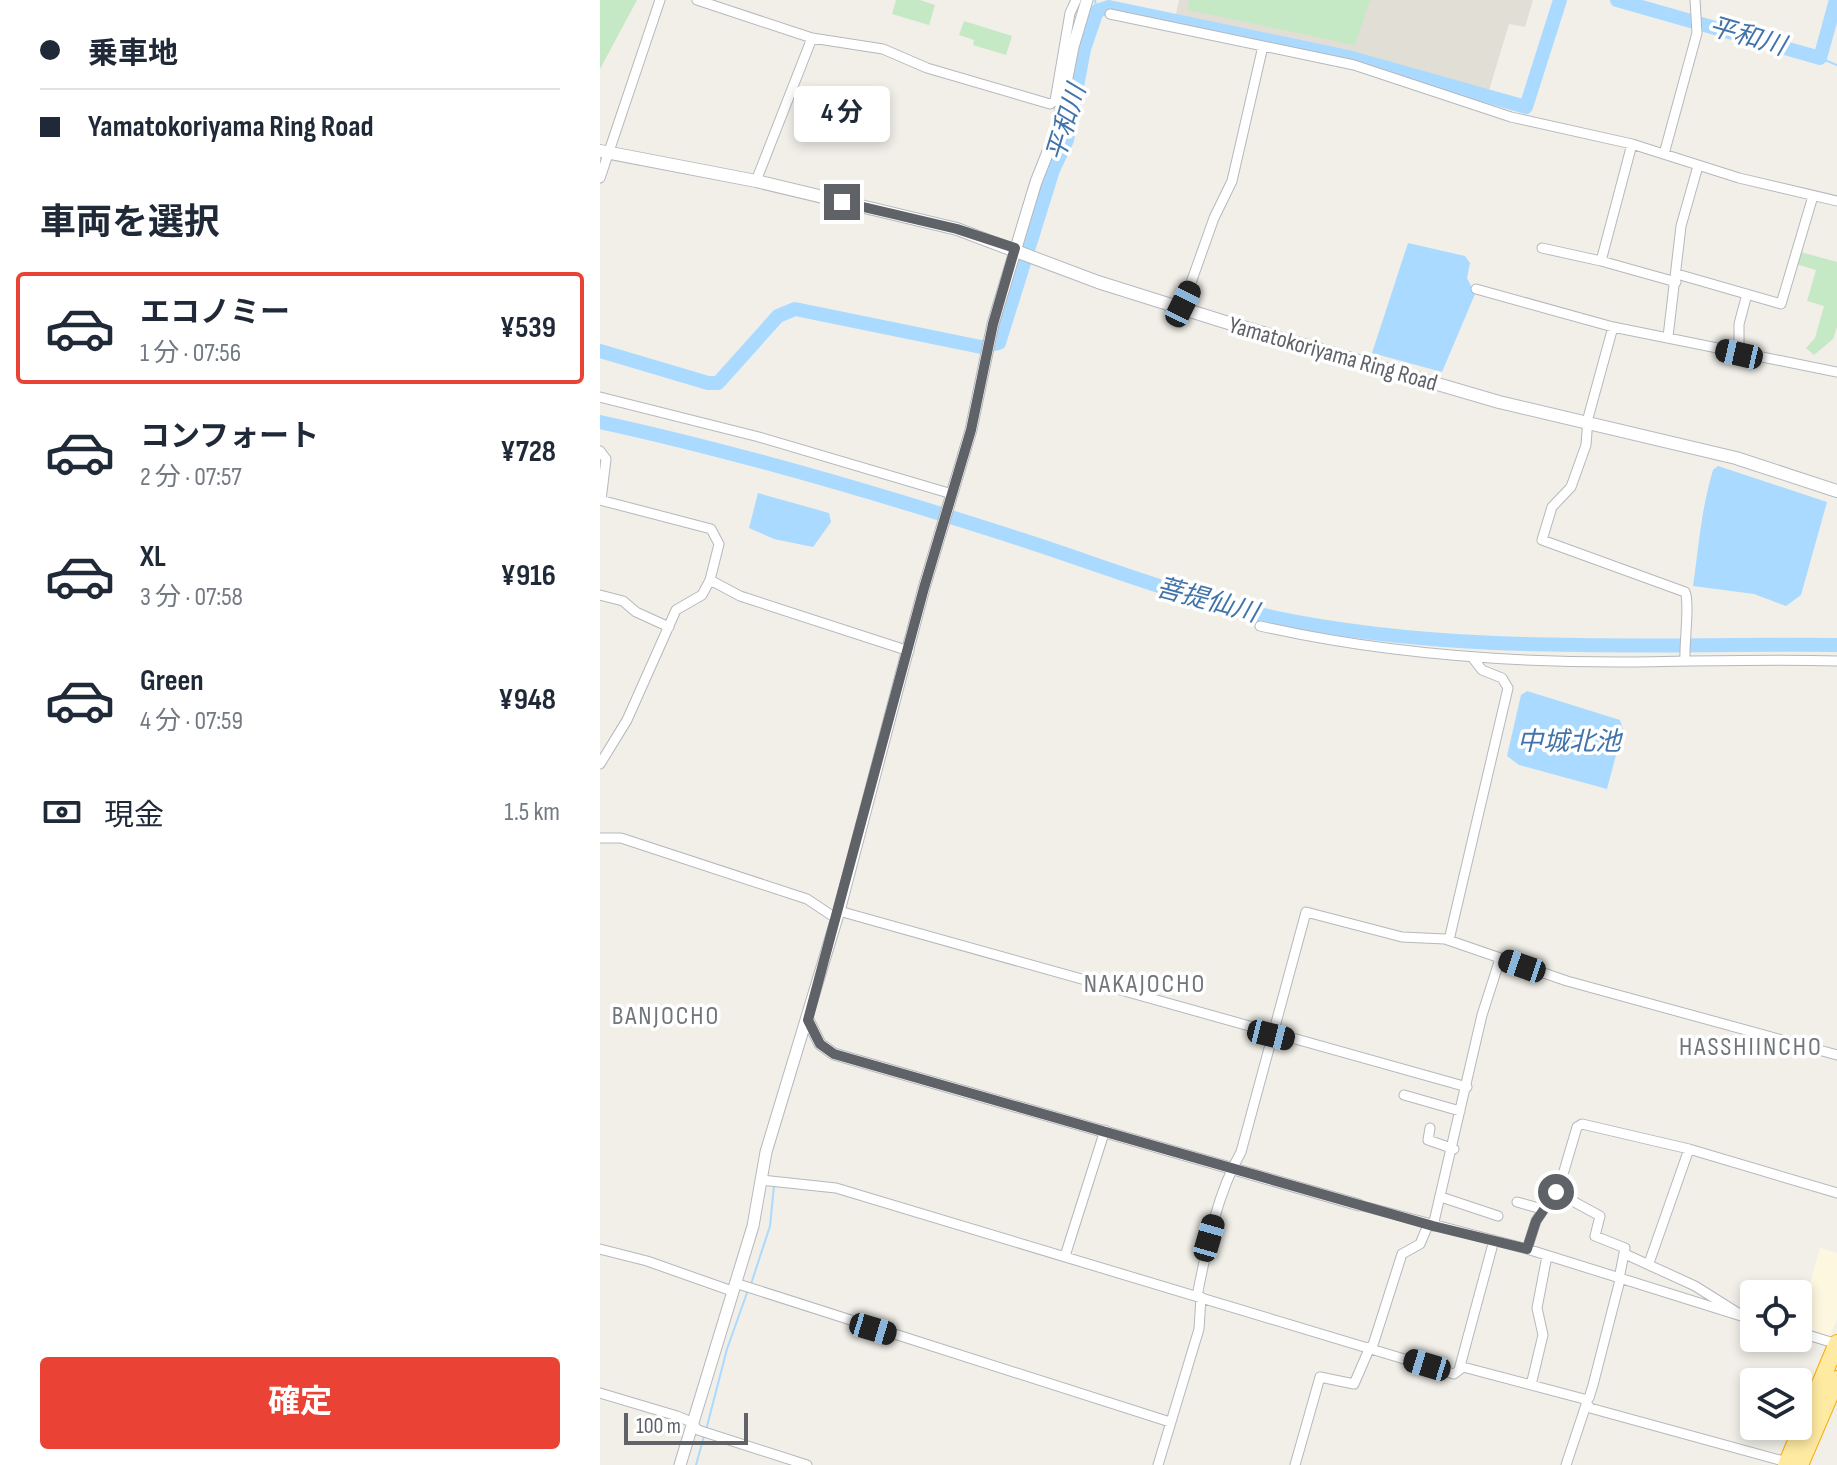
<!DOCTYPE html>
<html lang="ja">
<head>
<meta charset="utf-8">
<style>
	:root { --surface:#fff; --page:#f2f2f3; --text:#1f2937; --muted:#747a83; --line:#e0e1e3; --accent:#ea4335 }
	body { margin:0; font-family:"Sofia Sans Condensed","Noto Sans JP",sans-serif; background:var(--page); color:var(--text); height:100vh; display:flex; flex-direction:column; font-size:30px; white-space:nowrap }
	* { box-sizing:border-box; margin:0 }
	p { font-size:26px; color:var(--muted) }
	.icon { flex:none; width:44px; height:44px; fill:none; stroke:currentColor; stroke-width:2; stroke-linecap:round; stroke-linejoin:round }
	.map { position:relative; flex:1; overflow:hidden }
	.details { display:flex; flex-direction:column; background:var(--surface); width:600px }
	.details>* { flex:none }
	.top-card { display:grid; align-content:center; height:176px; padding:0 40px; background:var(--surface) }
	.tools { position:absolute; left:1140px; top:1280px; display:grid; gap:16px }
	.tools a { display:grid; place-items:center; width:72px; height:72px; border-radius:8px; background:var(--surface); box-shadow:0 4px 12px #0003; font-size:40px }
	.scale { position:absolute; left:24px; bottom:20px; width:124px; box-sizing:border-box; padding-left:8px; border:4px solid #5f6368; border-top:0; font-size:22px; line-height:28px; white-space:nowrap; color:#5f6368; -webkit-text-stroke:6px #fff; paint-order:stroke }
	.end { position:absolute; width:36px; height:36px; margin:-18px; border:10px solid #5f6368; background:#fff; box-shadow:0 0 0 4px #fff }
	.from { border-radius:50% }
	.bubble { position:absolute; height:56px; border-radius:8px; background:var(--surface); box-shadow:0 4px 12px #0003; font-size:26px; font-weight:700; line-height:56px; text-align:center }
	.car { position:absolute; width:24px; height:48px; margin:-24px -12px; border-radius:10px; box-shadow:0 0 6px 2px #0007; background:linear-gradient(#222 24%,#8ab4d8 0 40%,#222 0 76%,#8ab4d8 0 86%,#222 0) }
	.top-card b { display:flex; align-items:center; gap:28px; height:76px; font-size:30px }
	.top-card b+b { border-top:2px solid var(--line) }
	.top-card i { width:20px; height:20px; background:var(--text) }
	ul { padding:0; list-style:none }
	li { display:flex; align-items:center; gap:24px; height:112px; margin:0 16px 12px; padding:0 24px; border:4px solid transparent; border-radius:8px }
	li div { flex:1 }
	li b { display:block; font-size:30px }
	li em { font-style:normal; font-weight:700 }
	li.active { border-color:var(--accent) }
	li>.icon { width:72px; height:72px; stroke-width:1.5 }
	h2 { padding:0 40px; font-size:36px; line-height:96px }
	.pay { display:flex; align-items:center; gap:20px; height:88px; padding:0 40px; font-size:30px }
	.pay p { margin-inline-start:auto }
	.action { display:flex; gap:16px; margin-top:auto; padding:16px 40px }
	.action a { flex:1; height:92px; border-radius:8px; background:var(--accent); color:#fff; font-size:32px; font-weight:700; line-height:92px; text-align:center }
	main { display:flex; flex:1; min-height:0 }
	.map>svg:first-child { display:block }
</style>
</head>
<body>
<main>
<section class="details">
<div class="top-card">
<b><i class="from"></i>乗車地</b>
<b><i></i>Yamatokoriyama Ring Road</b>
</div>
<h2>車両を選択</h2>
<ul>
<li class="active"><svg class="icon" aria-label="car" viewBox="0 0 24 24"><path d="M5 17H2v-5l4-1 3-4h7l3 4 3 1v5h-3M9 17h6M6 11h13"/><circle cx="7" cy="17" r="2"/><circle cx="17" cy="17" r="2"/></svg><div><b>エコノミー</b><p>1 分 · 07:56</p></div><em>¥539</em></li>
<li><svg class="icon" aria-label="car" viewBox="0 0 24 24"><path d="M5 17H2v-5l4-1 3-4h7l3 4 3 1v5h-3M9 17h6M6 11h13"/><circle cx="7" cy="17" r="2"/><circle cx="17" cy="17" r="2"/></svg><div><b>コンフォート</b><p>2 分 · 07:57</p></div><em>¥728</em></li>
<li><svg class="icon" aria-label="car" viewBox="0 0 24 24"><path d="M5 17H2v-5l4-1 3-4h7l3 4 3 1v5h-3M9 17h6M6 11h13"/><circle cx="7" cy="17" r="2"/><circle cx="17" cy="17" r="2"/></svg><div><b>XL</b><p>3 分 · 07:58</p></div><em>¥916</em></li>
<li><svg class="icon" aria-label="car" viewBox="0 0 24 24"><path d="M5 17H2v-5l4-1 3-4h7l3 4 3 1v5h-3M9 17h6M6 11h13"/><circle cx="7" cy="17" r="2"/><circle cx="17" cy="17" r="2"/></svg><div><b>Green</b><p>4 分 · 07:59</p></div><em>¥948</em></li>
</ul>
<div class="pay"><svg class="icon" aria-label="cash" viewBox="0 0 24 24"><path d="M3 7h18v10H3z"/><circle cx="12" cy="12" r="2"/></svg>現金<p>1.5 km</p></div>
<div class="action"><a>確定</a></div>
</section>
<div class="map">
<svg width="1237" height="1465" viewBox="0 0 1237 1465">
	<rect width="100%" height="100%" fill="#f1efe8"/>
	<path fill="#fef7e0" d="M1220 1248 1237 1253V1319L1230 1336 1198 1325Z"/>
	<path fill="#e1ded6" d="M579 0H933L925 27 909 24 887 97 759 56 575 18Z"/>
	<path fill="#c5e8c5" d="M0 0H37L0 69Z
		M296 0H320L335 5 329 25 292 14Z
		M589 0H770L755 45 588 10Z
		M364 21 412 36 406 55 373 45 374 40 359 35Z
		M1197 251 1237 262V327L1233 339 1214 355 1206 348 1215 338 1224 306 1207 301 1216 270 1193 263Z"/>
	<path fill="#aadaff" d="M808 243 865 256 870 263 867 278 875 294 842 372 772 353Z
		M1118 466 1227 502 1201 595 1186 606 1154 594 1093 586C1099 545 1101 510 1113 470Z
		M158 493 229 513 231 522 213 547 174 539 149 528Z
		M927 691 1020 720 1023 729 1007 789 919 765 907 756 921 695Z"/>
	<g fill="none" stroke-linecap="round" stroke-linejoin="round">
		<path stroke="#aadaff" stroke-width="2" d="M495 0 497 11
			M1220 58 1237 65
			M151 1284 170 1226 174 1186
			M106 1430 127 1349 148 1290
			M96 1465 104 1436"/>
		<path stroke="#aadaff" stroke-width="14" d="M1017 0 1220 58 1236 0
			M0 351 108 383H118L178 316 195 309 381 347 399 343 453 170 467 140 484 49 497 11 509 7 748 57 926 107 960 0
			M0 422C143 453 284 495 423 540 506 567 586 599 672 617 858 656 1049 643 1237 645"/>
		<g stroke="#b5b8bc" stroke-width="11">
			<path id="minor" d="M97 0 212 38 283 49 327 68 450 104 455 101 470 13 476 0
				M510 14 754 65 911 117 1032 144 1139 178 1237 201
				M1032 144 1001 261 1076 282
				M1064 154 1097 33 1095 0
				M0 178 60 0
				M156 181 212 38
				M942 248 1001 261
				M1077 274 1181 304 1213 196
				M876 289 1013 327
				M582 308 614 218 632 181 663 46
				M1068 337 1081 226 1098 166
				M1139 354V324L1147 294
				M0 397 159 437 352 494
				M0 451 6 459 1 500
				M0 500 111 529 119 544 110 580 102 595 76 610 27 720 0 764
				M110 580 140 596 309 651
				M0 595 23 601 36 612 69 627
				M660 626C783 654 910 663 1036 662 1103 661 1170 659 1237 661
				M1085 660C1084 644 1090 602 1085 592L942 540 952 507 971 487 986 445 988 418 1013 327 1237 372
				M0 838H21L207 899 237 919
				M239 911 867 1087
				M849 940 908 688 902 678 882 670 872 657
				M804 1095 860 1111
				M830 1128 828 1140 854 1149
				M161 1180 236 1188 854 1374 863 1367 984 1399 990 1408 1187 1462
				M956 1192 1000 1216 995 1236 1025 1248 1019 1279
				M841 1197 898 1216
				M917 1202 942 1209
				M759 1205 927 1249 1154 1320
				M833 1226 882 1015 900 959
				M0 1249 47 1261 132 1291
				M927 1249 936 1221 961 1181 977 1127 982 1124 1089 1149 1237 1193
				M1025 1254 1095 1286 1138 1313
				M465 1256 505 1130
				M1049 1263 1089 1149
				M135 1283 570 1422
				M597 1296C607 1247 616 1196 641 1152L706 912 802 937 845 939 967 981 1237 1055
				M1198 1332 1237 1344
				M772 1348 802 1254 820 1244 828 1225
				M859 1370 894 1240
				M931 1385 943 1335 937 1308 947 1256
				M0 1393 77 1416 89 1421 98 1430 207 1465
				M984 1399 989 1398 993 1385 1020 1280
				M558 1465 599 1329 601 1297
				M695 1465 720 1377 754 1384 770 1347
				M966 1465 986 1405"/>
		</g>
		<g stroke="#b5b8bc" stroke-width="13">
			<path id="tertiary" d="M208 1020 220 1044 234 1054 759 1205
				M80 1465 153 1226 166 1152 239 911 324 588 371 430 393 324 436 182 457 129 473 47 487 0"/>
		</g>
		<g stroke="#b6babf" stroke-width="14">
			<path id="secondary" d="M0 151 156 181 357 229 498 282 622 321 899 402 1136 458 1237 491"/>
		</g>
		<g stroke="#f9ab00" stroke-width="18">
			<path id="trunk" d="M1186 1465 1237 1343
				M1200 1465 1237 1379"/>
		</g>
		<use href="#minor" stroke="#fff" stroke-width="9"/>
		<use href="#tertiary" stroke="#fff" stroke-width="11"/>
		<use href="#secondary" stroke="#fff" stroke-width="12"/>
		<use href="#trunk" stroke="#feeaa1" stroke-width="16"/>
	</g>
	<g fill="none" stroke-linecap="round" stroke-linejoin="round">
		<path stroke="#5f6368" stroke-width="10" d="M242 202 357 229 415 248 393 324 371 430 324 588 208 1020 220 1044 234 1054 833 1226 927 1249 936 1221 956 1192"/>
	</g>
	<g text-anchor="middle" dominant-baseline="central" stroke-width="7" stroke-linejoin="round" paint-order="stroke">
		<g font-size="24" fill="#5f6368" stroke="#fff">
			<text transform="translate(733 354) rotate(16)">Yamatokoriyama Ring Road</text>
		</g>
		<g font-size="26" font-style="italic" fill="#4174aa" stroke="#fff">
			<text transform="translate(1147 37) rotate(16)">平和川</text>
			<text transform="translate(467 123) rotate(-73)">平和川</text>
			<text transform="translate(607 601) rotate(15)">菩提仙川</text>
			<text x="969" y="742">中城北池</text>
		</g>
		<g font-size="26" letter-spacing="2" fill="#70757a" stroke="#fff">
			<text x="545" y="984">NAKAJOCHO</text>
			<text x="66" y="1016">BANJOCHO</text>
			<text x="1151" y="1047">HASSHIINCHO</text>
		</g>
	</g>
</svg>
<div class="tools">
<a><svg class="icon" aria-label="locate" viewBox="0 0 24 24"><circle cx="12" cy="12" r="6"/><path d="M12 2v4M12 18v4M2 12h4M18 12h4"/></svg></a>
<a><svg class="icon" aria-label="layers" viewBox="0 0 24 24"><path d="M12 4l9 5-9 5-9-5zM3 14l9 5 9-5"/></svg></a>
</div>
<div class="scale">100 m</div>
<i class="end from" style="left:956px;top:1192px"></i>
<i class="end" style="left:242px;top:202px"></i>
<div class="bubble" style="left:194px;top:86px;width:96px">4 分</div>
<i class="car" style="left:583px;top:304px;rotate:26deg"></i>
<i class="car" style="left:1139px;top:354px;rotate:283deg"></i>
<i class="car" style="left:922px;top:966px;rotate:289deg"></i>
<i class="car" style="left:671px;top:1035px;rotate:104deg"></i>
<i class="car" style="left:609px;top:1238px;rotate:16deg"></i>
<i class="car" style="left:273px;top:1329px;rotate:107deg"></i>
<i class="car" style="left:827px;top:1365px;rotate:287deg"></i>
</div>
</main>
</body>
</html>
